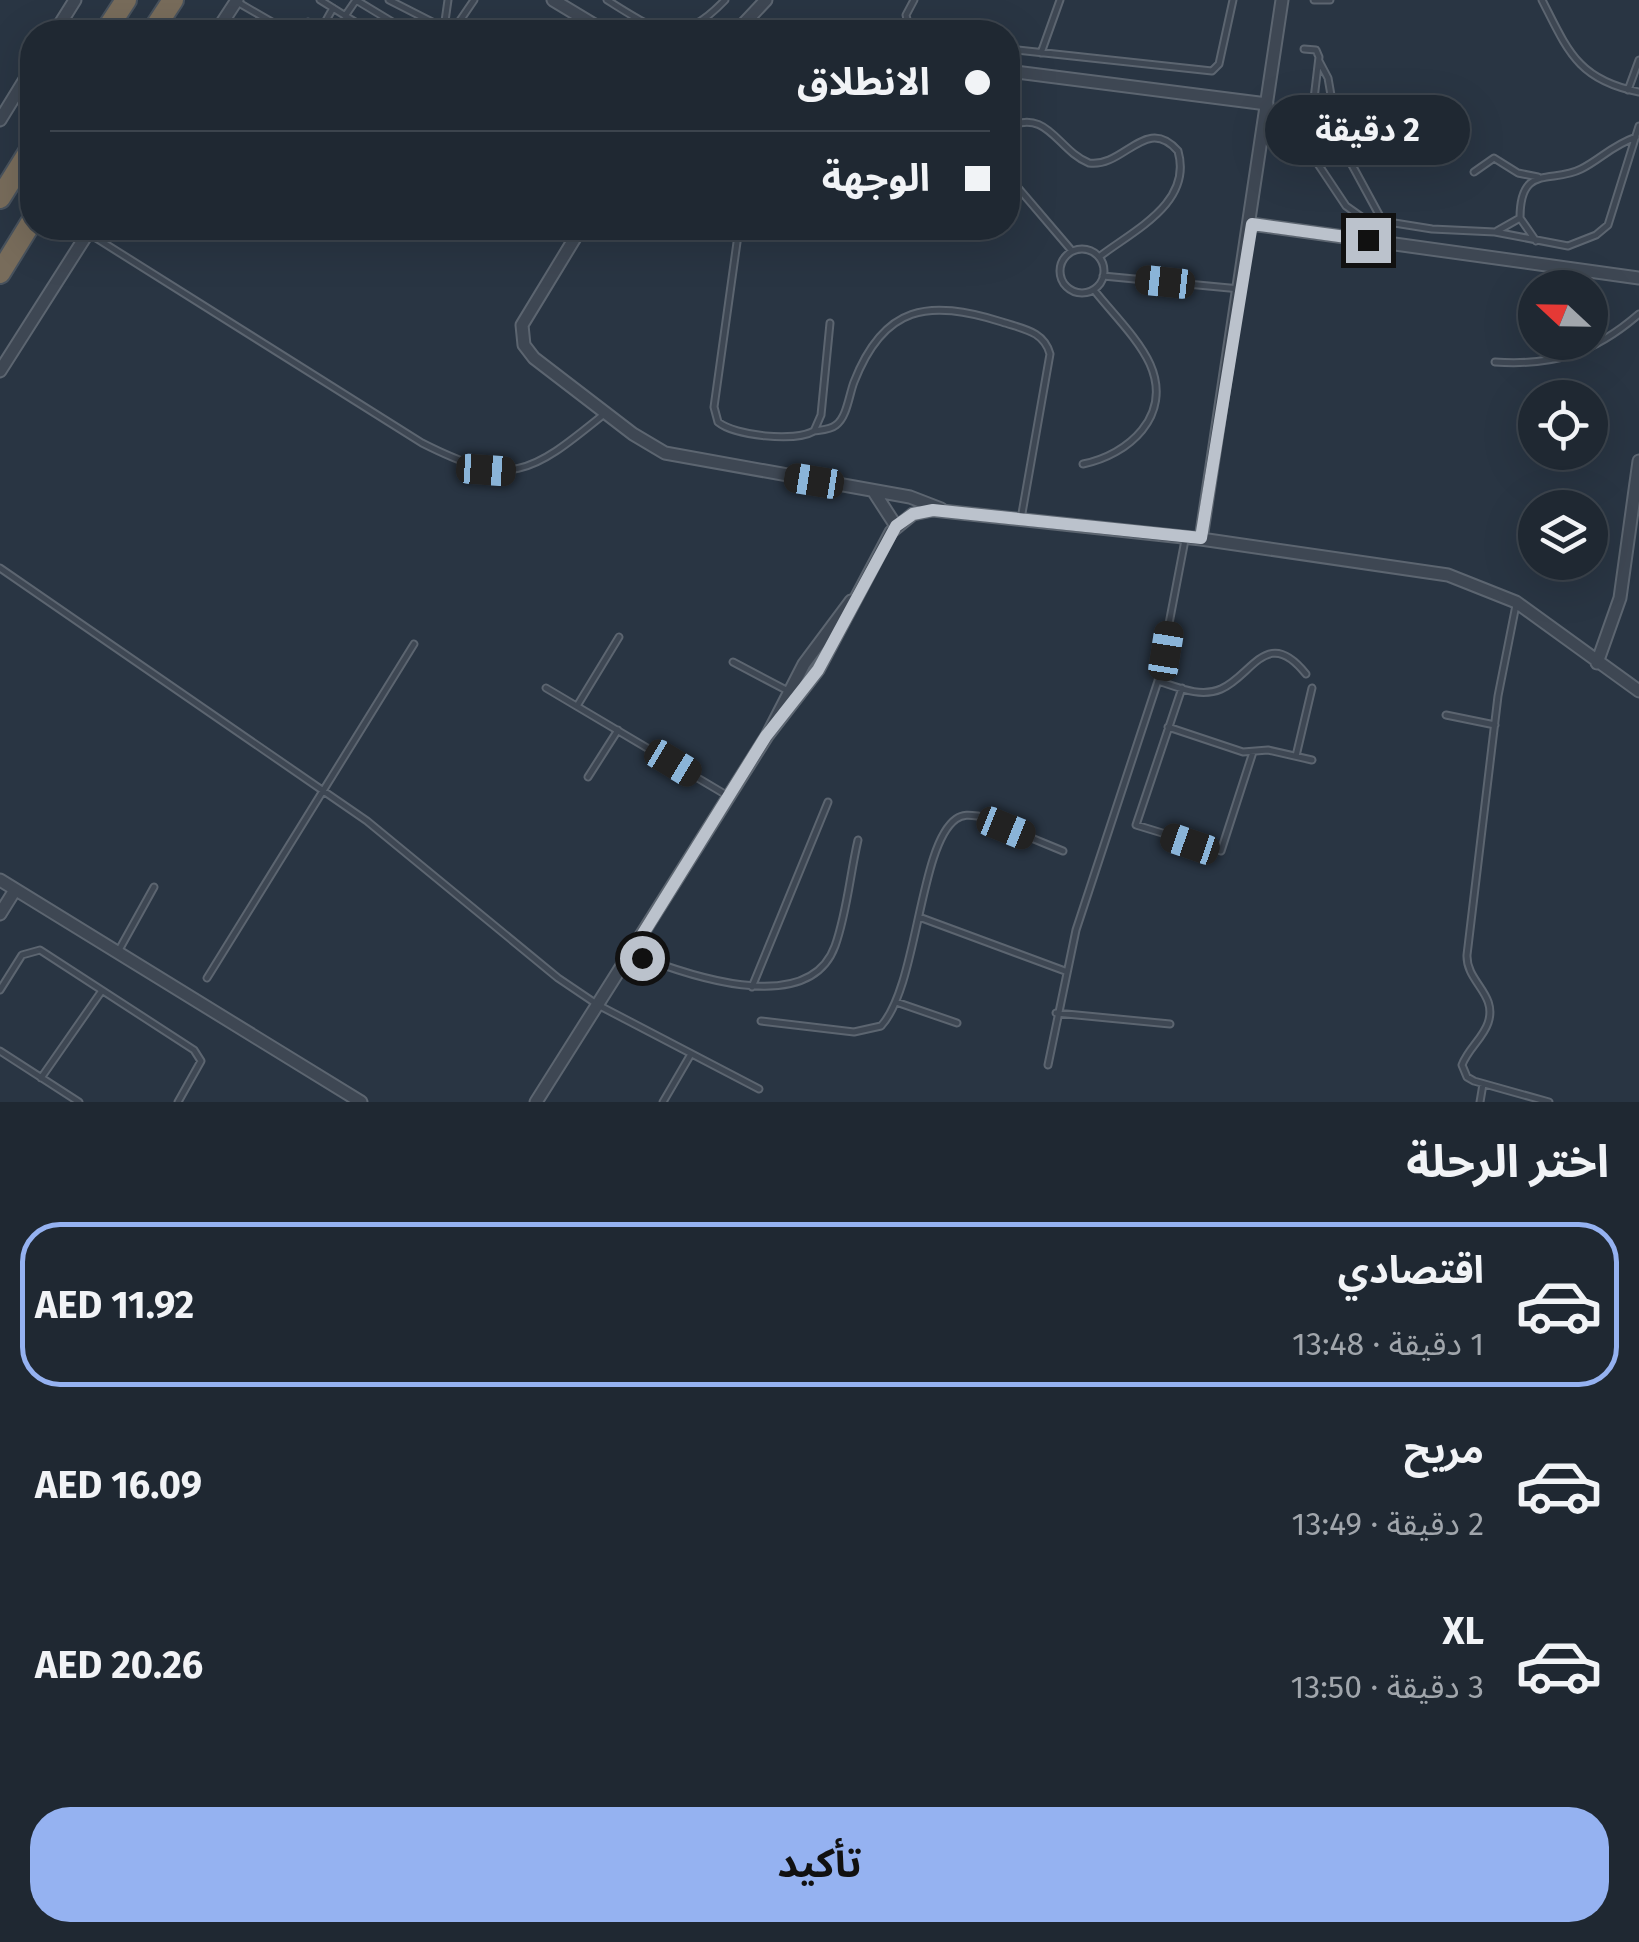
<!DOCTYPE html>
<html lang="ar">
<head>
<meta charset="utf-8">
<style>
	:root { --surface:#1f2832; --page:#2c343e; --text:#f1f3f6; --muted:#a1a6ac; --line:#3c444d; --accent:#95b2f1 }
	body { margin:0; font-family:"Fira Sans","Noto Sans Arabic",sans-serif; background:var(--page); color:var(--text); direction:rtl; height:100vh; display:flex; flex-direction:column; font-size:38px; white-space:nowrap }
	* { box-sizing:border-box; margin:0 }
	p { font-size:32px; color:var(--muted) }
	.icon { flex:none; width:55px; height:55px; fill:none; stroke:currentColor; stroke-width:2; stroke-linecap:round; stroke-linejoin:round }
	.map { position:relative; height:1102px; overflow:hidden; direction:ltr }
	.details { display:flex; flex-direction:column; background:var(--surface); flex:1 }
	.details>* { flex:none }
	.guide { position:absolute; left:20px; top:20px; width:1000px; height:220px; border-radius:40px; box-shadow:0 10px 40px #0002,0 0 0 2px var(--line); direction:rtl; display:grid; align-content:center; height:220px; padding:0 30px; background:var(--surface) }
	.needle { width:65px; rotate:292deg }
	.tools { position:absolute; left:1518px; top:270px; display:grid; gap:20px }
	.tools a { display:grid; place-items:center; width:90px; height:90px; border-radius:50%; background:var(--surface); box-shadow:0 10px 40px #0002,0 0 0 2px var(--line); font-size:50px }
	.end { position:absolute; width:45px; height:45px; margin:-22px; border:12px solid #bbc2cc; background:#111; box-shadow:0 0 0 5px #111 }
	.from { border-radius:50% }
	.bubble { position:absolute; height:70px; border-radius:35px; background:var(--surface); box-shadow:0 10px 40px #0002,0 0 0 2px var(--line); font-size:32px; font-weight:700; line-height:70px; text-align:center; direction:rtl }
	.car { position:absolute; width:30px; height:60px; margin:-30px -15px; border-radius:12px; box-shadow:0 0 8px 2px #0007; background:linear-gradient(#222 24%,#8ab4d8 0 40%,#222 0 76%,#8ab4d8 0 86%,#222 0) }
	.guide b { display:flex; align-items:center; gap:35px; height:95px; font-size:38px }
	.guide b+b { border-top:2px solid var(--line) }
	.guide i { width:25px; height:25px; background:var(--text) }
	ul { padding:0; list-style:none }
	li { display:flex; align-items:center; gap:30px; height:165px; margin:0 20px 15px; padding:0 10px; border:5px solid transparent; border-radius:40px }
	li div { flex:1 }
	li b { display:block; font-size:38px }
	li em { font-style:normal; font-weight:700 }
	li.active { border-color:var(--accent) }
	li>.icon { width:90px; height:90px; stroke-width:1.5 }
	h2 { padding:0 30px; font-size:45px; line-height:120px }
	.cta { display:flex; gap:20px; margin-top:auto; padding:20px 30px }
	.cta a { flex:1; height:115px; border-radius:40px; background:var(--accent); color:#111; font-size:40px; font-weight:700; line-height:115px; text-align:center }
	.map>svg:first-child { display:block }
</style>
</head>
<body>
<div class="map">
<svg width="1639" height="1102" viewBox="0 0 1639 1102">
	<rect width="100%" height="100%" fill="#293543"/>
	<g fill="none" stroke-linecap="round" stroke-linejoin="round">
		<g stroke="#5c6570" stroke-width="9">
			<path id="lane" d="M320 0 368 30
				M356 0 409 32
				M389 0 444 28 459 22 474 0
				M607 0C657 31 678 49 725 0
				M1314 0H1330
				M1542 0C1568 51 1578 80 1639 92
				M239 3 289 32
				M345 16 356 0
				M323 26 333 8
				M444 28 448 0
				M288 32 308 22 328 32
				M910 32 906 15 914 0
				M1008 49 1212 71 1219 64 1233 0
				M1304 49 1316 50 1319 57 1308 149 1346 206 1363 218 1432 229 1495 232 1568 246 1596 235 1608 225 1639 126
				M1041 53 1060 0
				M1319 61 1328 78 1339 141 1383 222
				M1628 90 1639 60
				M1008 127C1048 108 1057 150 1089 163 1124 168 1146 114 1178 151 1193 203 1134 230 1099 257
				M1474 172 1494 158 1518 173 1538 177
				M1008 176 1072 251
				M739 228 714 407 718 422C735 436 795 442 814 431L821 415 830 323
				M1497 231 1520 218
				M88 233 422 443C511 488 529 475 603 415
				M1536 241 1520 218C1520 163 1552 184 1581 169 1601 159 1611 146 1636 137
				M1060 271a22 22 0 1 1 44 0a22 22 0 1 1-44 0Z
				M1103 276 1240 289
				M1495 362C1554 366 1594 353 1639 314
				M814 431C821 430 830 430 836 425 847 417 849 395 854 382 884 305 928 299 1002 322 1023 329 1044 331 1050 354L1021 519
				M1083 464C1128 455 1173 416 1150 364 1138 338 1112 313 1094 290
				M0 568 367 821 558 978 598 1005 759 1089
				M1516 605 1498 696 1467 955C1466 982 1498 994 1488 1023 1483 1038 1468 1049 1462 1065L1467 1077 1474 1081 1549 1102
				M733 662 788 691
				M1158 681C1177 687 1200 698 1221 689 1252 676 1267 625 1306 674
				M546 688 728 796
				M1182 688 1136 825 1221 851 1253 752
				M577 706 619 637
				M1446 715 1495 725
				M1168 727 1243 752 1268 750 1312 760
				M1296 756 1312 688
				M588 777 618 730
				M919 917 1065 971
				M119 950 154 887
				M631 953C681 973 808 1020 835 946 847 913 850 874 858 840
				M207 978 414 644
				M752 987 828 802
				M0 990 22 955 40 950 194 1050 201 1061 178 1102
				M896 1002 957 1023
				M1056 1013 1170 1024
				M761 1021 854 1032 881 1026C918 986 919 845 956 819 963 814 970 815 978 816L1063 851
				M0 1051 79 1102
				M1048 1065 1076 930 1158 681 1185 540
				M41 1078 101 992
				M663 1102 691 1054
				M1480 1102 1483 1084"/>
		</g>
		<g stroke="#5c6570" stroke-width="15">
			<path id="street" d="M553 0 606 32
				M55 32 75 0
				M216 32 237 0
				M736 32 766 0
				M1008 71 1267 104
				M0 120 32 68
				M1251 224 1639 278
				M581 228 522 325 524 345 534 358 633 434 665 453 910 497 941 509
				M0 371 91 228
				M874 492 896 526
				M1201 539 1282 0
				M1597 663 1620 598 1639 461
				M767 736 818 670 891 532 913 514 933 510 1201 539 1448 575 1516 602 1639 691
				M0 880 361 1102
				M0 914 15 890
				M536 1102 767 736 804 664 851 601"/>
		</g>
		<g stroke="#48525d" stroke-width="24">
			<path id="highway" d="M105 32 126 0
				M152 32 173 0
				M0 198 32 147
				M0 273 32 221"/>
		</g>
		<use href="#lane" stroke="#3e4753" stroke-width="5"/>
		<use href="#street" stroke="#3e4753" stroke-width="11"/>
		<use href="#highway" stroke="#786c5b" stroke-width="20"/>
	</g>
	<g fill="none" stroke-linecap="round" stroke-linejoin="round">
		<path stroke="#bbc2cc" stroke-width="12" d="M642 958 631 953 766 736 818 670 896 526 913 514 933 510 1201 538 1252 224 1368 240"/>
	</g>
</svg>
<div class="tools">
<a><svg class="needle" viewBox="-14 -14 28 28"><path d="M0-13l5 13h-10z" fill="#e53935"/><path d="M0 13l5-13h-10z" fill="#a1a6ac"/></svg></a>
<a><svg class="icon" aria-label="locate" viewBox="0 0 24 24"><circle cx="12" cy="12" r="6"/><path d="M12 2v4M12 18v4M2 12h4M18 12h4"/></svg></a>
<a><svg class="icon" aria-label="layers" viewBox="0 0 24 24"><path d="M12 4l9 5-9 5-9-5zM3 14l9 5 9-5"/></svg></a>
</div>
<i class="end from" style="left:642px;top:958px"></i>
<i class="end" style="left:1368px;top:240px"></i>
<div class="bubble" style="left:1265px;top:95px;width:205px">2 دقيقة</div>
<i class="car" style="left:1165px;top:282px;rotate:276deg"></i>
<i class="car" style="left:486px;top:470px;rotate:94deg"></i>
<i class="car" style="left:814px;top:481px;rotate:279deg"></i>
<i class="car" style="left:1166px;top:651px;rotate:9deg"></i>
<i class="car" style="left:673px;top:763px;rotate:121deg"></i>
<i class="car" style="left:1006px;top:828px;rotate:112deg"></i>
<i class="car" style="left:1190px;top:844px;rotate:289deg"></i>
<div class="guide">
<b><i class="from"></i>الانطلاق</b>
<b><i></i>الوجهة</b>
</div>
</div>
<section class="details">
<h2>اختر الرحلة</h2>
<ul>
<li class="active"><svg class="icon" aria-label="car" viewBox="0 0 24 24"><path d="M5 17H2v-5l4-1 3-4h7l3 4 3 1v5h-3M9 17h6M6 11h13"/><circle cx="7" cy="17" r="2"/><circle cx="17" cy="17" r="2"/></svg><div><b>اقتصادي</b><p>1 دقيقة · 13:48</p></div><em>AED 11.92</em></li>
<li><svg class="icon" aria-label="car" viewBox="0 0 24 24"><path d="M5 17H2v-5l4-1 3-4h7l3 4 3 1v5h-3M9 17h6M6 11h13"/><circle cx="7" cy="17" r="2"/><circle cx="17" cy="17" r="2"/></svg><div><b>مريح</b><p>2 دقيقة · 13:49</p></div><em>AED 16.09</em></li>
<li><svg class="icon" aria-label="car" viewBox="0 0 24 24"><path d="M5 17H2v-5l4-1 3-4h7l3 4 3 1v5h-3M9 17h6M6 11h13"/><circle cx="7" cy="17" r="2"/><circle cx="17" cy="17" r="2"/></svg><div><b>XL</b><p>3 دقيقة · 13:50</p></div><em>AED 20.26</em></li>
</ul>
<div class="cta"><a>تأكيد</a></div>
</section>
</body>
</html>
